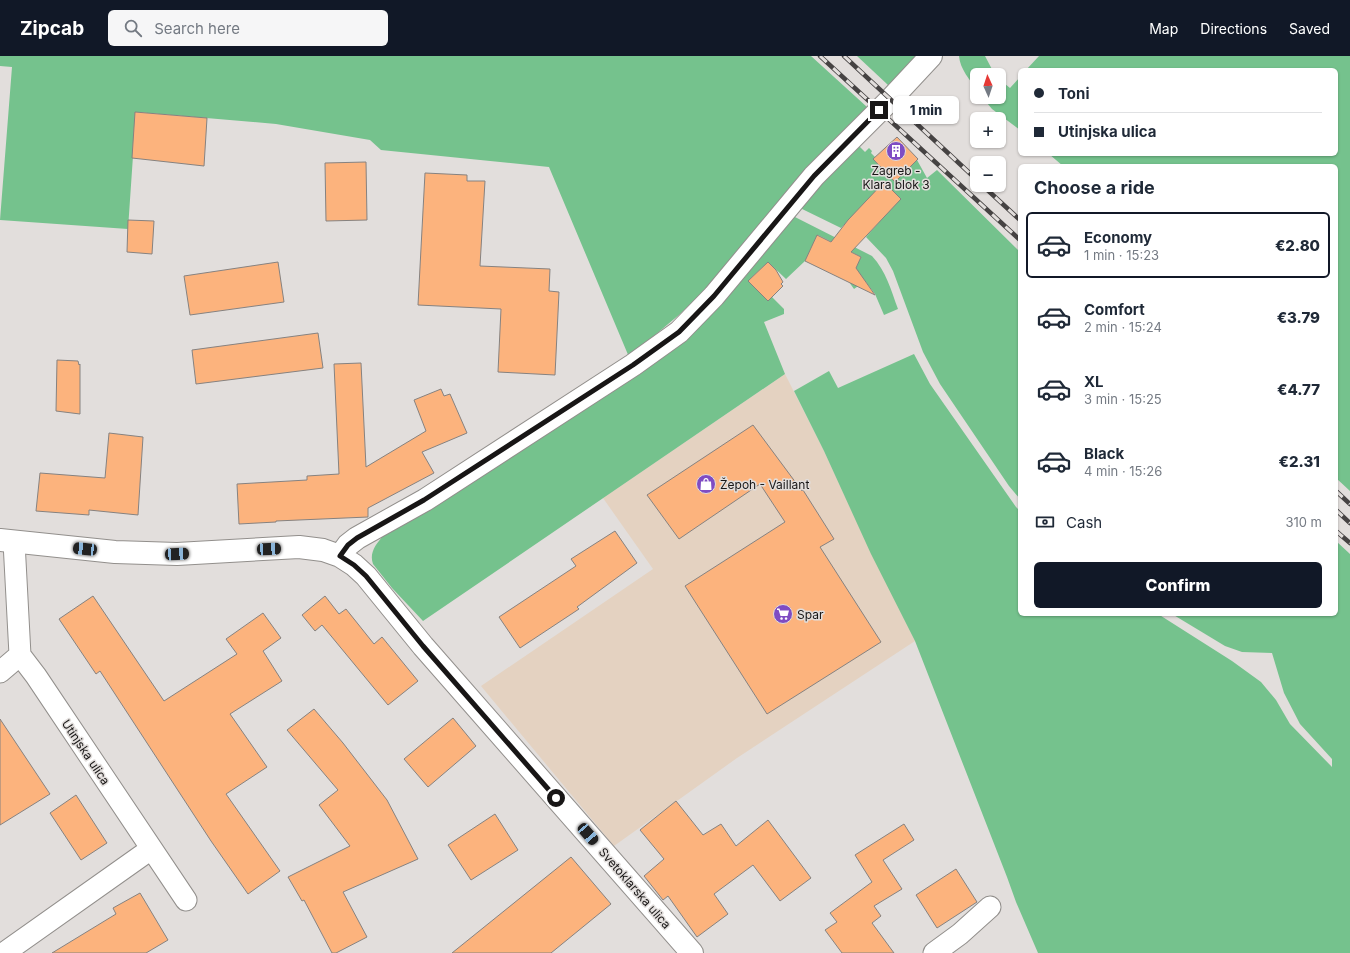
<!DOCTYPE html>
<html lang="en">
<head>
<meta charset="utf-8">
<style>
	:root { --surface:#fff; --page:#f6f6f7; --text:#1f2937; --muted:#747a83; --line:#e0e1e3; --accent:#111827 }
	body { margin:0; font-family:Inter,sans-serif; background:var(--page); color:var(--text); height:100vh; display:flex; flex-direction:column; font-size:15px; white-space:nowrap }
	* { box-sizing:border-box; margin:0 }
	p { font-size:13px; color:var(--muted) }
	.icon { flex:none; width:22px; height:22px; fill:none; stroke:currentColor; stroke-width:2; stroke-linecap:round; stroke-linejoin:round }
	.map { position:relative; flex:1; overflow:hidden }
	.side { position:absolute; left:1018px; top:108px; width:320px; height:452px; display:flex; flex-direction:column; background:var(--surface); border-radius:6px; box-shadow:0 1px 3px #0004 }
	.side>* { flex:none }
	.guide { position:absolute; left:1018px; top:12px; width:320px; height:88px; border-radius:6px; box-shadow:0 1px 3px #0004; display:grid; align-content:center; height:88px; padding:0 16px; background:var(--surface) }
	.needle { width:26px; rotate:357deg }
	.tools { position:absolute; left:970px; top:12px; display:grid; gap:8px }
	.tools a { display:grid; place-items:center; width:36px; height:36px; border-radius:6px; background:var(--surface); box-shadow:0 1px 3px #0004; font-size:20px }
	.end { position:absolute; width:18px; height:18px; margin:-9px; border:5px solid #181616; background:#fff; box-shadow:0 0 0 2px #fff }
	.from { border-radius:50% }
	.bubble { position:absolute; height:28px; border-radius:6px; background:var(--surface); box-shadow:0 1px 3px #0004; font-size:13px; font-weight:800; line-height:28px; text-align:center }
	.car { position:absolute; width:12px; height:24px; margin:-12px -6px; border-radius:5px; box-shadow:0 0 3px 1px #0007; background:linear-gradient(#222 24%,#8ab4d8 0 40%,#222 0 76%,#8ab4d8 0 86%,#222 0) }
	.guide b { display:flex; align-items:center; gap:14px; height:38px; font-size:15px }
	.guide b+b { border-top:1px solid var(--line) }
	.guide i { width:10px; height:10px; background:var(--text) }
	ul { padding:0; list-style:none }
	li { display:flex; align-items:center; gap:12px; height:66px; margin:0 8px 6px; padding:0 8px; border:2px solid transparent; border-radius:6px }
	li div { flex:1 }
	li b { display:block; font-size:15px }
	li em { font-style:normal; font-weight:800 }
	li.selected { border-color:var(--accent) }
	li>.icon { width:36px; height:36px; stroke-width:1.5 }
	h2 { padding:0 16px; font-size:18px; line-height:48px }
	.pay { display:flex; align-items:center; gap:10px; height:44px; padding:0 16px; font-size:15px }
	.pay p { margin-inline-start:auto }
	.primary-button { display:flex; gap:8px; margin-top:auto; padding:8px 16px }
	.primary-button a { flex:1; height:46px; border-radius:6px; background:var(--accent); color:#fff; font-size:16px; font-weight:800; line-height:46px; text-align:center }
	header { display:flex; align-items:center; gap:24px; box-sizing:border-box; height:56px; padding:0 20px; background:var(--accent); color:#fff }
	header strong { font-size:19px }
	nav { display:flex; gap:22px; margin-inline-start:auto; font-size:14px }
	.search { width:280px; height:36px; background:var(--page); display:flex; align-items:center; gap:10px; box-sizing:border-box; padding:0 14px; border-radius:6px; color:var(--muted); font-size:15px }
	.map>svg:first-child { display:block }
</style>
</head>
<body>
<header>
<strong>Zipcab</strong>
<div class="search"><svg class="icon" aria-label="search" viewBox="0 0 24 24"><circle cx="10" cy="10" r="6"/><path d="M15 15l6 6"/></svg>Search here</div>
<nav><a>Map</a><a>Directions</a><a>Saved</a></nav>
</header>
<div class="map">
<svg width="1350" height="897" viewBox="0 0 1350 897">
	<rect width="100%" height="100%" fill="#e2dedc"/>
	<path fill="#e4d2c1" d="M785 318 824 395 869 492 915 585 737 702 614 790 481 630 653 513 603 442Z"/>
	<path fill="#75c28d" d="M0 0H811L867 51 833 87 720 219 680 258 629 301 549 111 381 94 370 84 276 68 136 56 128 173 0 164 12 11 0 10Z
		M857 0H921L909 12 888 29Z
		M959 0H985L995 19H977V34C970 24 960 13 959 0Z
		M1039 0H1350V435L1336 422V110H1063L1049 98H1336V14H1026Z
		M1020 21V74L992 53 982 41H999V23L1010 32Z
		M857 88 865 96 869 92 872 95 871 97 875 101 874 104 895 126 917 104 927 122 937 114 1020 196V443L1009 430 940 328 923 296 893 215 886 202 866 181 900 142 891 133 881 142 875 137 841 172 798 151Z
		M791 159 872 200C886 215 891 234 898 253L884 259 875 238 865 225 854 233 849 226 861 201 818 179 805 205 786 223 768 206 748 225 768 245 772 241 784 253V258L764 266 785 318 423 565 392 532 373 508C369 497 376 488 383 480L431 450 744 220 745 221Z
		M914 298 930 328 1016 451 1020 455V558H1158L1232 605 1261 626 1276 644 1290 668 1332 711V703L1300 668 1284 637 1272 597 1242 596 1225 590 1172 558H1336V485L1350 498V897H1038L1016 846 1007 821 915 585 871 498 824 395 794 335 829 315 838 332Z"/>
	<path fill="#fcb37d" stroke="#868280" d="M135 56 207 62 204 110 132 102Z
		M897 81 918 103 895 126 873 103Z
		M366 106 367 164 326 165 325 107Z
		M425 117 467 119V125H485L480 210 550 213 549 235 559 236 555 319 498 316 501 253 418 249Z
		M884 126 901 143 851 196 861 201 856 212 875 239 805 205 817 179 831 186 848 164Z
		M128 164 154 165 152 198 127 196Z
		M278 206 284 246 190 259 184 220Z
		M768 206 776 214 783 226 781 228 783 230 768 245 748 225Z
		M318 277 323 312 196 328 192 294Z
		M57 304 78 305 79 309 80 308V358L56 355Z
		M361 307 366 411 426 375 414 344 441 333 444 340 450 338 467 377 422 396 434 417 368 452V461L276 465V466L239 468 237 428 307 424V420L339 418 334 308Z
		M753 369 802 435 803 434 834 483 820 491 881 586 767 658 685 530 785 466 760 428 679 483 647 439Z
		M109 377 143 381 138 459 89 454V459L36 455 40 417 105 422Z
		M615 475 637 507 577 551 579 553 520 592 499 561 576 510 571 503Z
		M93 540 164 645 237 598 226 583 263 557 281 582 263 595 282 625 230 658 267 711 226 738 280 815 248 838 211 785 100 615 96 618 59 563Z
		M325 540 339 558 346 553 374 588 382 581 418 625 388 649 322 569 315 575 302 559Z
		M314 653 343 687 387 744 418 803 343 836 367 881 336 897H332L304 844 302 845 288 821 350 790 319 749 338 734 287 674Z
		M453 662 476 690 428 731 404 703Z
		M0 663 50 738 0 769Z
		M76 739 107 787 81 804 50 757Z
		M676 745 703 779 721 768 736 790 768 764 811 822 780 845 753 809 714 838 728 858 697 881 668 840 663 844 644 820 664 803 640 774Z
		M495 758 518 794 471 824 448 789Z
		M904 768 914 784 883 804 902 833 874 850 881 860 872 867 894 897H842L825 874 837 866 830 857 872 826 855 799Z
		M571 801 611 848 551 897H452Z
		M956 813 977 846 937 872 916 839Z
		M140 837 168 884 146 897H52L116 858 113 852Z"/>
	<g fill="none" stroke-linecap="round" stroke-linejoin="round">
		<g stroke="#928f8c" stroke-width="23">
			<path id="minor" d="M20 599 36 620 186 844
				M0 616 20 599 14 486
				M4 897 151 793
				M934 897 960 878 990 851"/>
		</g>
		<g stroke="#928f8c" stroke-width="24">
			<path id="tertiary" d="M0 484 115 496 177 498 299 491 323 494 340 500 354 509 366 520 423 590 692 897
				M340 500 348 489 357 482 425 444 633 309 679 276 714 240 814 120 890 44 931 0"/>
		</g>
		<use href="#minor" stroke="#fff" stroke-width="21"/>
		<use href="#tertiary" stroke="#fff" stroke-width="22"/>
		<g stroke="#464343" stroke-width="4.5">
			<path id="rail" d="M820 0 1020 184
				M844 0 977 124
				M982 129 1020 164
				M1336 435 1350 448
				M1336 454 1350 467
				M1336 475 1350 487"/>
		</g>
		<use href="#rail" stroke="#e2dedc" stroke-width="3" stroke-dasharray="9" stroke-linecap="butt"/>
	</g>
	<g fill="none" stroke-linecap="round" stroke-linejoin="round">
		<path stroke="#181616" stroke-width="5" d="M556 742 423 590 366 520 354 509 340 500 348 489 357 482 424 444 633 309 679 276 714 240 814 120 879 54"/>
	</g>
	<defs>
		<g id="building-disc" transform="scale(1)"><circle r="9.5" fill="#7f4cc3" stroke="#e2dedc"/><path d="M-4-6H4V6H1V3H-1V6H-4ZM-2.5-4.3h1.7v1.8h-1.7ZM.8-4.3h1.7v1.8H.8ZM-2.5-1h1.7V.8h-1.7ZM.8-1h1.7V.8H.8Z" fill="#fff"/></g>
		<g id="shop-disc" transform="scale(1)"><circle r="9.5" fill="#7f4cc3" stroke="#e2dedc"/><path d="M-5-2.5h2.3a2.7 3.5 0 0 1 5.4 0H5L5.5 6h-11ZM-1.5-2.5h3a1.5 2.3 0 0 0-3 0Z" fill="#fff"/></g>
		<g id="supermarket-disc" transform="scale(1)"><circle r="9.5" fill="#7f4cc3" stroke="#e2dedc"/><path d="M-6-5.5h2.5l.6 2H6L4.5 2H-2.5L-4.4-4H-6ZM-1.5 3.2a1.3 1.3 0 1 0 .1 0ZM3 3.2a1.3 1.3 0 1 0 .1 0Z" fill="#fff"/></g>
	</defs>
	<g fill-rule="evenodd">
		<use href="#building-disc" x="896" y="95"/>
		<use href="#shop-disc" x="706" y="428"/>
		<use href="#supermarket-disc" x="783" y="558"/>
	</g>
	<g text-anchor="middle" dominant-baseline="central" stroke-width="3" stroke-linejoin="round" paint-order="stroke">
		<g font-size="12" fill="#181616" stroke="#e2dedc" text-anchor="start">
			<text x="896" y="114" text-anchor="middle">Zagreb -<tspan x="896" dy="14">Klara blok 3</tspan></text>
			<text x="720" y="428">Žepoh - Vaillant</text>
			<text x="797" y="558">Spar</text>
		</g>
		<g font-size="12" fill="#181616" stroke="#e2dedc">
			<text transform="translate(86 696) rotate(56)">Utinjska ulica</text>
			<text transform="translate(635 832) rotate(49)">Svetoklarska ulica</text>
		</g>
	</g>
</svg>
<div class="tools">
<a><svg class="needle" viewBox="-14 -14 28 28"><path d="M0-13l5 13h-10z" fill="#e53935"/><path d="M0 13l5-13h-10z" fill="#747a83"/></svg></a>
<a>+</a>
<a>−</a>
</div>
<i class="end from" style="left:556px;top:742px"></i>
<i class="end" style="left:879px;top:54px"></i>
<div class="bubble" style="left:893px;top:40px;width:66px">1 min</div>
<i class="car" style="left:85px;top:493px;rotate:276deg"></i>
<i class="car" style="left:269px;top:493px;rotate:87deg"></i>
<i class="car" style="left:177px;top:498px;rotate:87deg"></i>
<i class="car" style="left:588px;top:778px;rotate:139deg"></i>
<div class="guide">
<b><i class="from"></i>Toni</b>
<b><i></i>Utinjska ulica</b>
</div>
<section class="side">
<h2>Choose a ride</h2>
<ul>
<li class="selected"><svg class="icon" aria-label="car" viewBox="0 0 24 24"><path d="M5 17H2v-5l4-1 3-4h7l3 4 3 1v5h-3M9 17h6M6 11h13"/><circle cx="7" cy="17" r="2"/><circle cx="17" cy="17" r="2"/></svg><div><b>Economy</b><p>1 min · 15:23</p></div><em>€2.80</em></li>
<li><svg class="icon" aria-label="car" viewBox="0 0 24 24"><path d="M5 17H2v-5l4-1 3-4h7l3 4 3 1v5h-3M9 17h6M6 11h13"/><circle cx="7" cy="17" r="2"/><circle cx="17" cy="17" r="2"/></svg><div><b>Comfort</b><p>2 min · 15:24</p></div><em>€3.79</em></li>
<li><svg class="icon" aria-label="car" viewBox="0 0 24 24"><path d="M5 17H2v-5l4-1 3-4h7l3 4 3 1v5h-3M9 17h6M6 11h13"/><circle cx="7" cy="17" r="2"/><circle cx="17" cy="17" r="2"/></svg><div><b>XL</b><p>3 min · 15:25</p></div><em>€4.77</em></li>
<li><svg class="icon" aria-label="car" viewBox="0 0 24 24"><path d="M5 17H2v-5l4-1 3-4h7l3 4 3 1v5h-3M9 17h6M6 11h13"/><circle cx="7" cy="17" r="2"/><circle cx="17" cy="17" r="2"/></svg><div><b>Black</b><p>4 min · 15:26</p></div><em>€2.31</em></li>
</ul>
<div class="pay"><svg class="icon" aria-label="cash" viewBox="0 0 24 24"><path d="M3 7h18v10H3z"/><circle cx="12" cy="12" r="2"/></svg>Cash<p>310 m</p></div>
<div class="primary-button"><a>Confirm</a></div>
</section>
</div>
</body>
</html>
